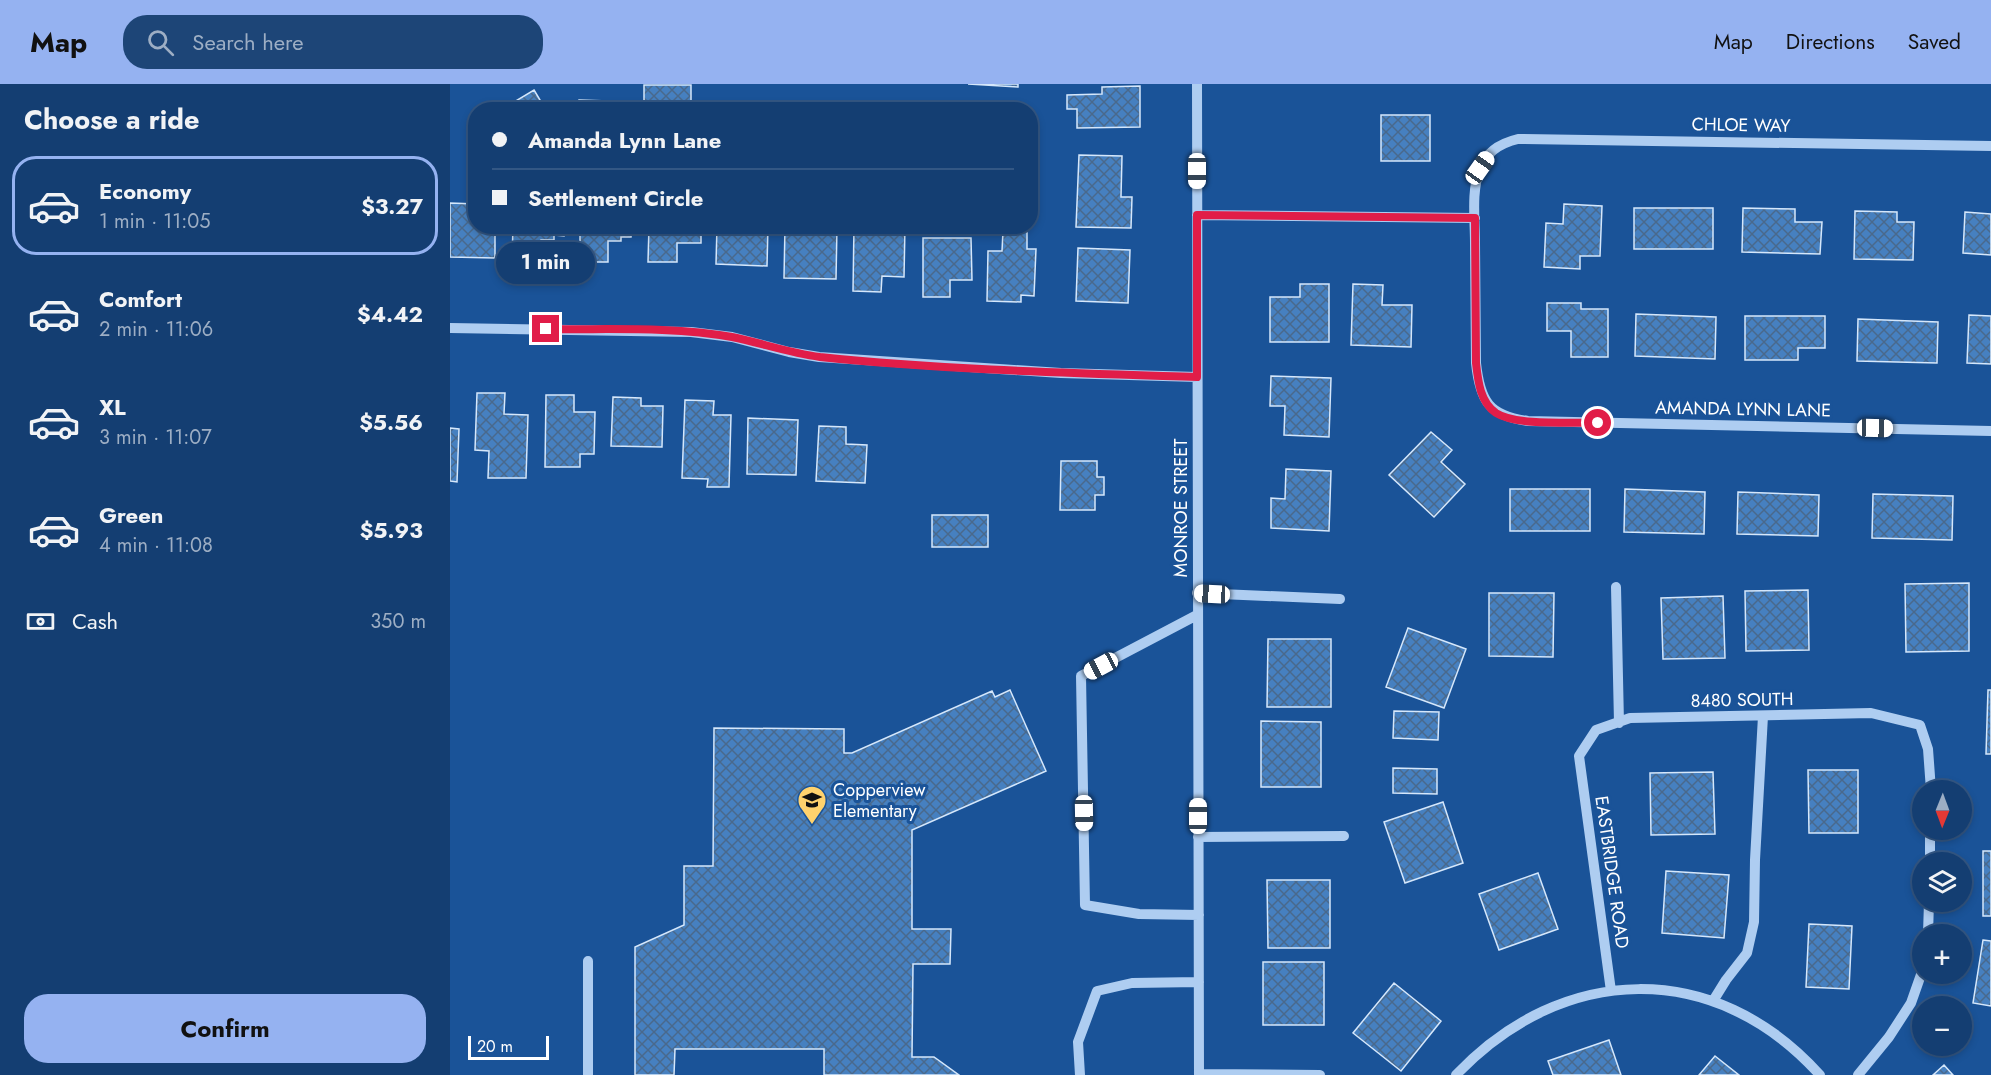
<!DOCTYPE html>
<html lang="en">
<head>
<meta charset="utf-8">
<style>
	:root { --surface:#143e72; --page:#1d4577; --text:#f1f3f6; --muted:#9daec4; --line:#335784; --accent:#95b2f1 }
	body { margin:0; font-family:Jost,sans-serif; background:var(--page); color:var(--text); height:100vh; display:flex; flex-direction:column; font-size:22px; white-space:nowrap }
	* { box-sizing:border-box; margin:0 }
	p { font-size:20px; color:var(--muted) }
	.icon { flex:none; width:33px; height:33px; fill:none; stroke:currentColor; stroke-width:2; stroke-linecap:round; stroke-linejoin:round }
	.map { position:relative; flex:1; overflow:hidden }
	.details { display:flex; flex-direction:column; background:var(--surface); width:450px }
	.details>* { flex:none }
	.hud { position:absolute; left:18px; top:18px; width:570px; height:132px; border-radius:24px; box-shadow:0 3px 9px #0003,0 0 0 2px var(--line); display:grid; align-content:center; height:132px; padding:0 24px; background:var(--surface) }
	.needle { width:39px; rotate:181deg }
	.buttons { position:absolute; left:1462px; top:696px; display:grid; gap:12px }
	.buttons a { display:grid; place-items:center; width:60px; height:60px; border-radius:50%; background:var(--surface); box-shadow:0 3px 9px #0003,0 0 0 2px var(--line); font-size:30px }
	.scale { position:absolute; left:18px; bottom:15px; width:81px; box-sizing:border-box; padding-left:6px; border:3px solid #fff; border-top:0; font-size:16px; line-height:21px; white-space:nowrap; color:#fff; -webkit-text-stroke:4px #1a5398; paint-order:stroke }
	.end { position:absolute; width:27px; height:27px; margin:-14px; border:8px solid #e11d48; background:#fff; box-shadow:0 0 0 3px #fff }
	.from { border-radius:50% }
	.bubble { position:absolute; height:42px; border-radius:21px; background:var(--surface); box-shadow:0 3px 9px #0003,0 0 0 2px var(--line); font-size:20px; font-weight:700; line-height:42px; text-align:center }
	.car { position:absolute; width:18px; height:36px; margin:-18px -9px; border-radius:8px; box-shadow:0 0 4px 2px #0007; background:linear-gradient(#fff 24%,#345 0 40%,#fff 0 76%,#345 0 86%,#fff 0) }
	.hud b { display:flex; align-items:center; gap:21px; height:57px; font-size:22px }
	.hud b+b { border-top:2px solid var(--line) }
	.hud i { width:15px; height:15px; background:var(--text) }
	ul { padding:0; list-style:none }
	li { display:flex; align-items:center; gap:18px; height:99px; margin:0 12px 9px; padding:0 12px; border:3px solid transparent; border-radius:24px }
	li div { flex:1 }
	li b { display:block; font-size:22px }
	li em { font-style:normal; font-weight:700 }
	li.on { border-color:var(--accent) }
	li>.icon { width:54px; height:54px; stroke-width:1.5 }
	h2 { padding:0 24px; font-size:27px; line-height:72px }
	.pay { display:flex; align-items:center; gap:15px; height:66px; padding:0 24px; font-size:22px }
	.pay p { margin-inline-start:auto }
	.primary-button { display:flex; gap:12px; margin-top:auto; padding:12px 24px }
	.primary-button a { flex:1; height:69px; border-radius:24px; background:var(--accent); color:#111; font-size:24px; font-weight:700; line-height:69px; text-align:center }
	header { display:flex; align-items:center; gap:36px; box-sizing:border-box; height:84px; padding:0 30px; background:var(--accent); color:#111 }
	header strong { font-size:28px }
	nav { display:flex; gap:33px; margin-inline-start:auto; font-size:21px }
	.search { width:420px; height:54px; background:var(--page); display:flex; align-items:center; gap:15px; box-sizing:border-box; padding:0 21px; border-radius:24px; color:var(--muted); font-size:22px }
	main { display:flex; flex:1; min-height:0 }
	.map>svg:first-child { display:block }
</style>
</head>
<body>
<header>
<strong>Map</strong>
<div class="search"><svg class="icon" aria-label="search" viewBox="0 0 24 24"><circle cx="10" cy="10" r="6"/><path d="M15 15l6 6"/></svg>Search here</div>
<nav><a>Map</a><a>Directions</a><a>Saved</a></nav>
</header>
<main>
<section class="details">
<h2>Choose a ride</h2>
<ul>
<li class="on"><svg class="icon" aria-label="car" viewBox="0 0 24 24"><path d="M5 17H2v-5l4-1 3-4h7l3 4 3 1v5h-3M9 17h6M6 11h13"/><circle cx="7" cy="17" r="2"/><circle cx="17" cy="17" r="2"/></svg><div><b>Economy</b><p>1 min · 11:05</p></div><em>$3.27</em></li>
<li><svg class="icon" aria-label="car" viewBox="0 0 24 24"><path d="M5 17H2v-5l4-1 3-4h7l3 4 3 1v5h-3M9 17h6M6 11h13"/><circle cx="7" cy="17" r="2"/><circle cx="17" cy="17" r="2"/></svg><div><b>Comfort</b><p>2 min · 11:06</p></div><em>$4.42</em></li>
<li><svg class="icon" aria-label="car" viewBox="0 0 24 24"><path d="M5 17H2v-5l4-1 3-4h7l3 4 3 1v5h-3M9 17h6M6 11h13"/><circle cx="7" cy="17" r="2"/><circle cx="17" cy="17" r="2"/></svg><div><b>XL</b><p>3 min · 11:07</p></div><em>$5.56</em></li>
<li><svg class="icon" aria-label="car" viewBox="0 0 24 24"><path d="M5 17H2v-5l4-1 3-4h7l3 4 3 1v5h-3M9 17h6M6 11h13"/><circle cx="7" cy="17" r="2"/><circle cx="17" cy="17" r="2"/></svg><div><b>Green</b><p>4 min · 11:08</p></div><em>$5.93</em></li>
</ul>
<div class="pay"><svg class="icon" aria-label="cash" viewBox="0 0 24 24"><path d="M3 7h18v10H3z"/><circle cx="12" cy="12" r="2"/></svg>Cash<p>350 m</p></div>
<div class="primary-button"><a>Confirm</a></div>
</section>
<div class="map">
<svg width="1541" height="991" viewBox="0 0 1541 991">
	<defs>
		<pattern id="building-cross-hatch" width="8" height="8" patternUnits="userSpaceOnUse" patternTransform="scale(1.5)"><rect width="8" height="8" fill="#4680c0"/><path d="M0 0l8 8M0 8l8-8" fill="none" stroke="#49698c"/></pattern>
	</defs>
	<rect width="100%" height="100%" fill="#1a5398"/>
	<path fill="url(#building-cross-hatch)" stroke="#d5e7fb" stroke-width="1.5" d="M518 0H568V3Z
		M194 1H241V26H194Z
		M690 2V43L627 44V25H617V11L652 10V3Z
		M84 6 96 26H68L64 18Z
		M129 16 189 18V26H128Z
		M931 31H980V77H931Z
		M629 71 672 72 671 113H682L681 144 626 143Z
		M0 119 26 120V142H45V174L0 173Z
		M1114 120 1152 122 1150 172H1130V185L1094 183 1096 139 1113 140Z
		M1184 124H1263V165H1184Z
		M1293 124 1345 125V138H1372L1370 170 1292 168Z
		M1405 127 1447 128V138H1464L1463 176 1404 175Z
		M1515 128 1541 130V171L1513 169Z
		M63 142H114V152L104 151V156H91L90 177H62Z
		M130 142H182L181 153H171V157H158V178H130Z
		M199 142H251V159H227V178H198Z
		M267 142H318L317 182 266 180Z
		M335 142H387L386 195 334 194Z
		M404 142H455L454 193 432 192 431 208 403 207Z
		M553 147 577 148V165H586L584 212 571 211V218L537 217 538 167H552Z
		M473 154H521L522 196H500V213H473Z
		M628 164 680 166 678 219 626 217Z
		M850 200H879V258H820V213H850Z
		M903 200 933 201 932 221H962L961 263 901 261Z
		M1097 219H1131V225H1158V273H1121V247H1097Z
		M1186 230 1266 233 1265 275 1185 272Z
		M1519 231 1541 232V280L1517 279Z
		M1295 232H1375V264H1348V276H1295Z
		M1408 235 1488 238 1487 279 1407 277Z
		M821 292 881 294 879 353 834 351 835 322H820Z
		M27 309H55L54 330 78 331 76 394H38L39 367 25 366Z
		M96 311H124V328H145L144 370H130V383H95Z
		M163 313 191 314V322H213L212 363 161 362Z
		M235 316 264 317 263 331H281L279 403H257L258 395 232 394Z
		M298 334 348 336 346 391 297 390Z
		M369 342 396 343V360L417 361 415 399 366 397Z
		M0 344 9 345 7 398 0 397Z
		M981 348 1002 366 991 378 1015 400 984 433 939 391Z
		M611 377H647V393H654V411H645V426H610Z
		M836 385 881 387 879 447 821 444V414L835 415Z
		M1060 405H1140V447H1060Z
		M1175 405 1255 408 1254 450 1174 448Z
		M1288 408 1369 411 1368 452 1287 450Z
		M1423 410 1503 412 1502 456 1422 454Z
		M482 431H538V463H482Z
		M1519 499V567L1456 568 1455 500Z
		M1358 506 1359 566 1296 567 1295 507Z
		M1039 509H1104L1103 573 1039 572Z
		M1273 512 1275 574 1213 575 1211 514Z
		M958 544 1016 565 994 624 936 603Z
		M818 555H881V623H817Z
		M560 606 596 687 462 746V845H501L500 880H463L462 973H484L509 991H374V965H225L224 991H185V863L234 841V782H263L264 644 394 645V669H402L542 607 545 613Z
		M1538 606H1541V670H1536Z
		M944 627 989 628 988 656 943 654Z
		M811 637 871 638V703H811Z
		M943 684 987 685V710L943 709Z
		M1358 686H1408V749H1359Z
		M1263 688 1265 750 1201 751 1200 689Z
		M993 718 1013 779 955 799 934 738Z
		M1533 767H1541V832H1533Z
		M1216 787 1279 791 1274 854 1212 849Z
		M1088 789 1108 845 1049 866 1029 810Z
		M817 796H880V864H818Z
		M1359 840 1402 842 1399 905 1356 903Z
		M1533 856 1541 857V922L1523 919Z
		M813 878H874V941H813Z
		M944 899 991 937 951 987 903 949Z
		M1159 956 1171 991H1103L1098 977Z
		M1265 972 1289 991H1249Z
		M1494 981 1503 991H1483Z"/>
	<g fill="none" stroke-linecap="round" stroke-linejoin="round">
		<path stroke="#aecdf1" stroke-width="10" d="M747 0 749 991
			M1541 62 1068 55C1051 59 1036 68 1030 85 1021 107 1025 135 1025 159 1025 199 1026 239 1026 279 1030 317 1039 332 1078 337L1541 347
			M747 131 1025 134
			M0 244 241 248 282 253 339 268 369 273 611 289 747 293
			M1166 503 1169 639
			M747 509 890 515
			M747 531 631 592 635 821 689 830 749 831
			M748 753 894 752
			M1480 778V746
			M1478 850 1479 818
			M1161 907 1129 672 1146 646 1180 634 1421 629 1470 641 1478 665 1481 706
			M1263 917 1276 896 1297 869 1304 838 1305 776 1313 632
			M749 990 870 991
			M138 991V877
			M630 991 628 958 647 907 682 899 749 898
			M1006 991C1112 879 1265 874 1370 991
			M1408 991 1439 953 1461 919 1473 885"/>
	</g>
	<g fill="none" stroke-linecap="round" stroke-linejoin="round">
		<path stroke="#e11d48" stroke-width="8" d="M96 245C157 246 221 242 282 253 311 259 340 269 370 273 495 286 621 289 747 293V131L1025 134 1026 279C1028 297 1030 318 1046 329 1066 342 1123 338 1148 339"/>
	</g>
	<defs>
		<g id="school-pin" transform="scale(1.5)"><path d="M0 17L-7.5 6A9.5 9.5 0 1 1 7.5 6Z" fill="#ffd26d" stroke="#1a5398"/><path d="M0-5L7-2L0 1L-7-2ZM-4 1L0 2.5L4 1V4Q0 6-4 4Z" fill="#111"/></g>
	</defs>
	<g fill-rule="evenodd">
		<use href="#school-pin" x="362" y="716"/>
	</g>
	<g text-anchor="middle" dominant-baseline="central" stroke-width="6" stroke-linejoin="round" paint-order="stroke">
		<g font-size="18" fill="#fff" stroke="#1a5398">
			<text transform="translate(1291 41) rotate(1)">CHLOE WAY</text>
			<text transform="translate(1293 325) rotate(1)">AMANDA LYNN LANE</text>
			<text transform="translate(731 424) rotate(-90)">MONROE STREET</text>
			<text transform="translate(1292 616) rotate(-1)">8480 SOUTH</text>
			<text transform="translate(1162 788) rotate(82)">EASTBRIDGE ROAD</text>
		</g>
		<g font-size="18" fill="#fff" stroke="#1a5398" text-anchor="start">
			<text x="383" y="706">Copperview<tspan x="383" dy="21">Elementary</tspan></text>
		</g>
	</g>
</svg>
<div class="buttons">
<a><svg class="needle" viewBox="-14 -14 28 28"><path d="M0-13l5 13h-10z" fill="#e53935"/><path d="M0 13l5-13h-10z" fill="#9daec4"/></svg></a>
<a><svg class="icon" aria-label="layers" viewBox="0 0 24 24"><path d="M12 4l9 5-9 5-9-5zM3 14l9 5 9-5"/></svg></a>
<a>+</a>
<a>−</a>
</div>
<div class="scale">20 m</div>
<i class="end from" style="left:1148px;top:339px"></i>
<i class="end" style="left:96px;top:245px"></i>
<div class="bubble" style="left:46px;top:158px;width:99px">1 min</div>
<i class="car" style="left:1030px;top:84px;rotate:35deg"></i>
<i class="car" style="left:747px;top:87px;rotate:180deg"></i>
<i class="car" style="left:1425px;top:344px;rotate:91deg"></i>
<i class="car" style="left:762px;top:510px;rotate:273deg"></i>
<i class="car" style="left:651px;top:582px;rotate:242deg"></i>
<i class="car" style="left:634px;top:729px;rotate:179deg"></i>
<i class="car" style="left:748px;top:732px;rotate:0deg"></i>
<div class="hud">
<b><i class="from"></i>Amanda Lynn Lane</b>
<b><i></i>Settlement Circle</b>
</div>
</div>
</main>
</body>
</html>
